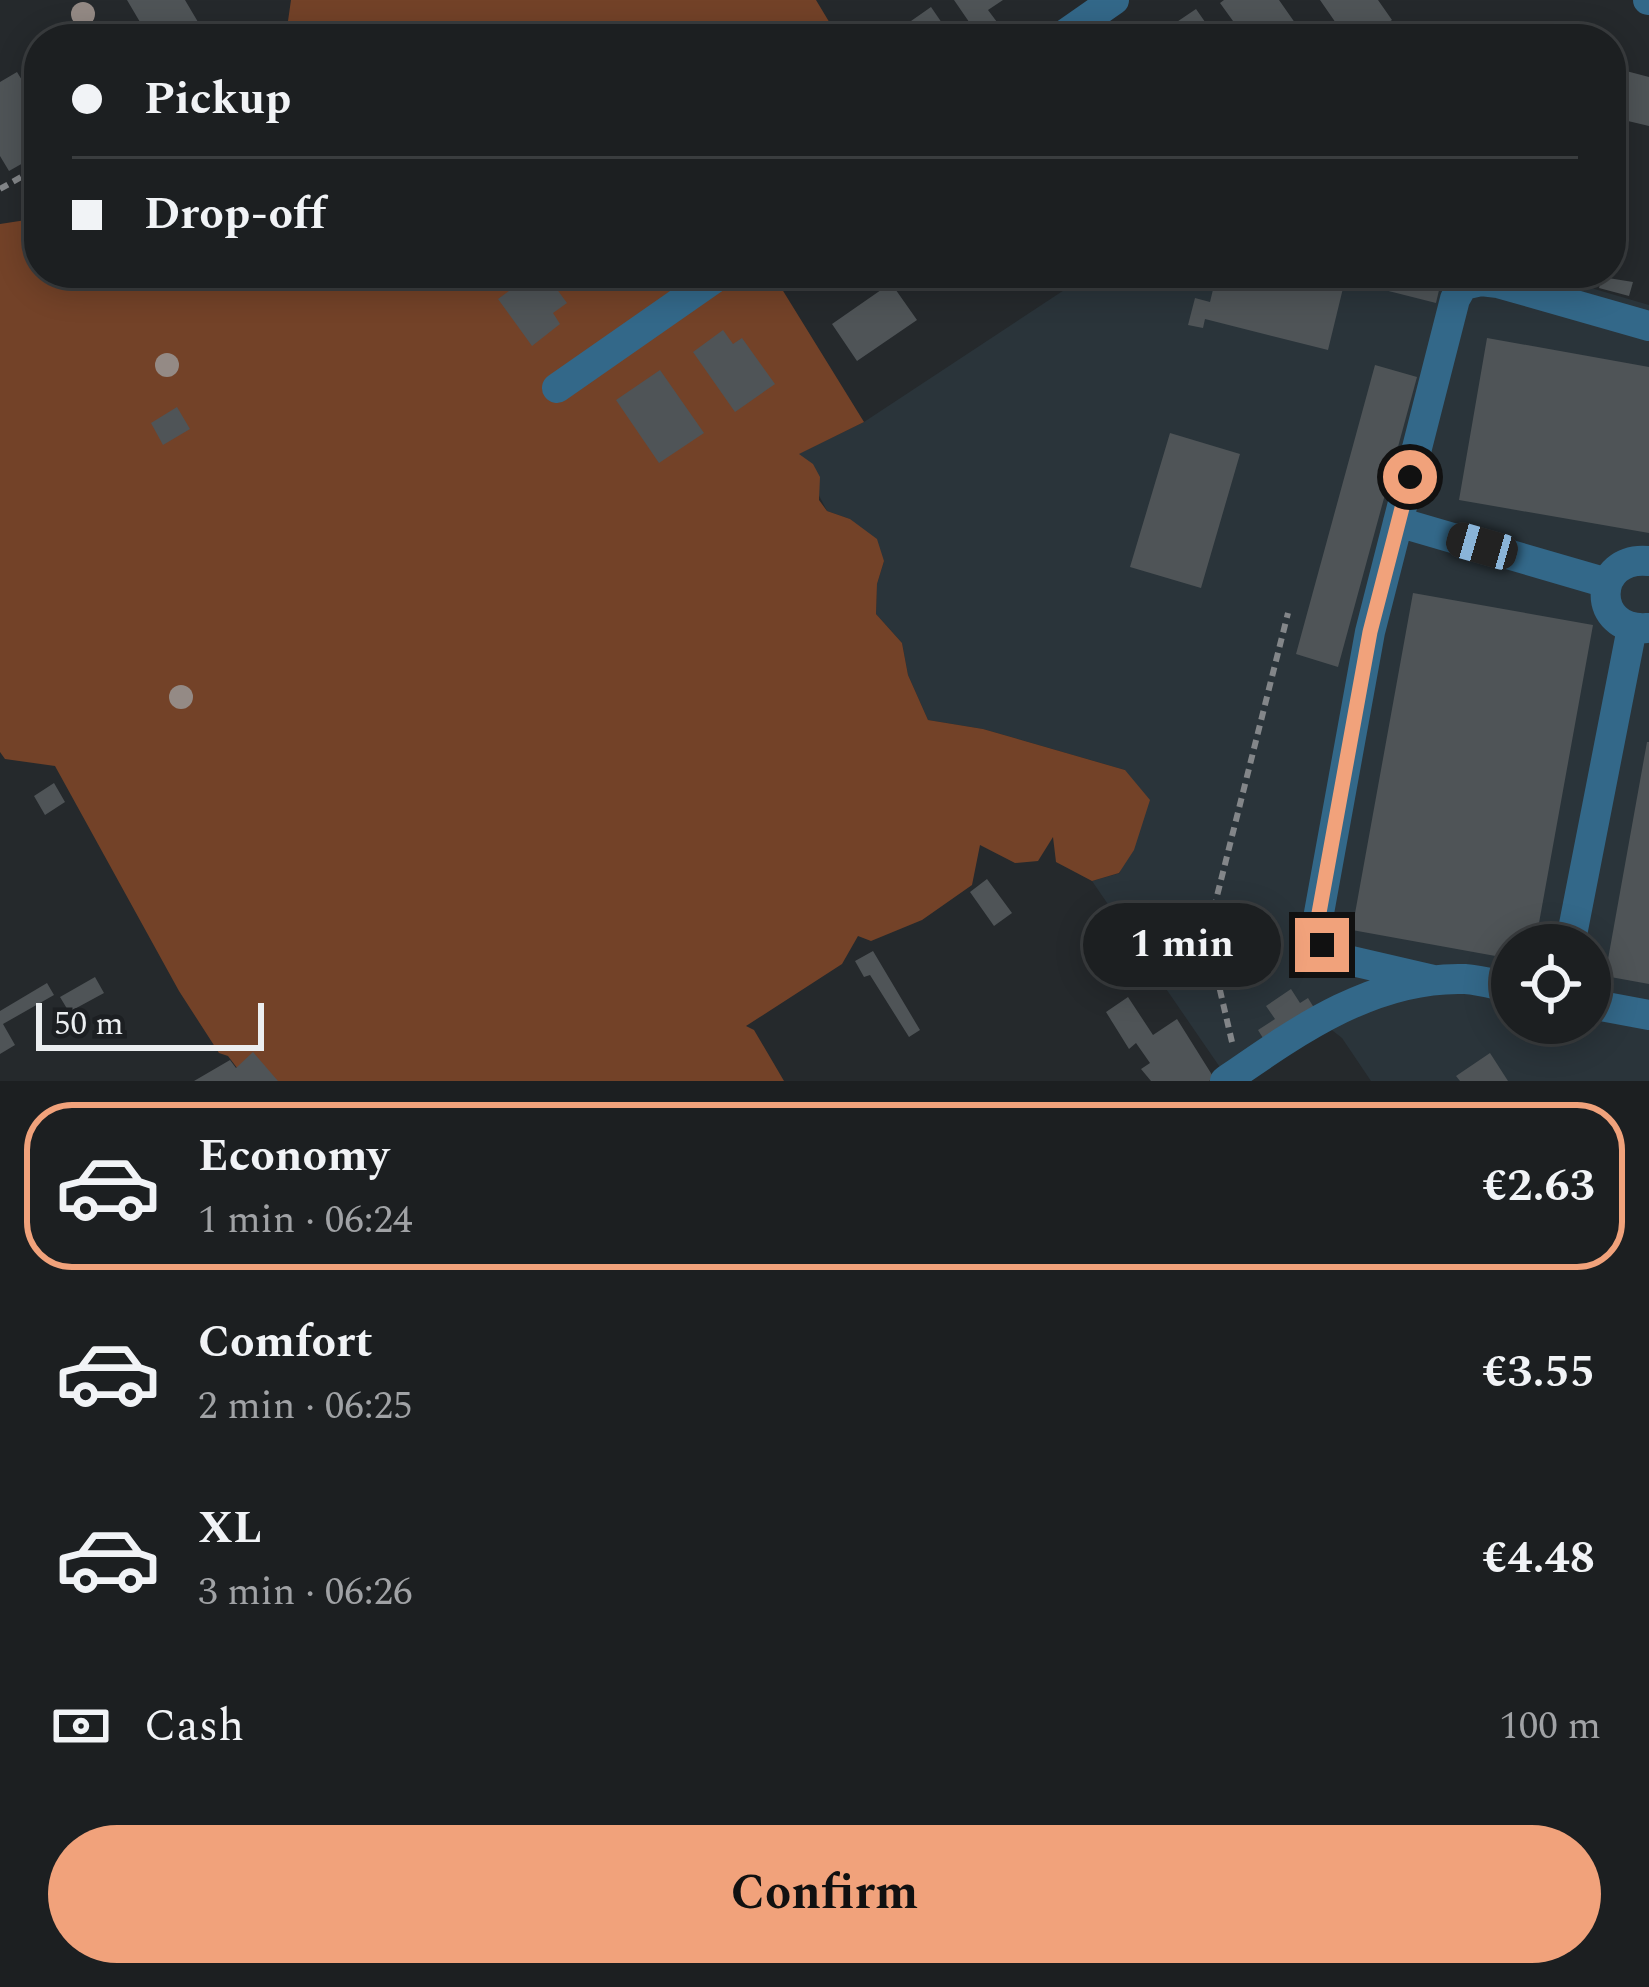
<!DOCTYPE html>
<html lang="en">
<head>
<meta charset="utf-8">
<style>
	:root { --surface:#1c1f21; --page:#292c2e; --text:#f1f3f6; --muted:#a0a2a5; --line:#3a3d3f; --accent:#f1a27b }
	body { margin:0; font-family:Spectral,serif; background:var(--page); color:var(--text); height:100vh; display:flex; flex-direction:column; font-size:45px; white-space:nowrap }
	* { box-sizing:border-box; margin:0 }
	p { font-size:39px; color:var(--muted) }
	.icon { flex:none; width:66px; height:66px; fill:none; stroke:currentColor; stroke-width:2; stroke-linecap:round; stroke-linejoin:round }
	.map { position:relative; height:1081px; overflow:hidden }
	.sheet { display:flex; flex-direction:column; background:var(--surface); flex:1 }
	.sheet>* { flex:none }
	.guide { position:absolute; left:24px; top:24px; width:1602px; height:264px; border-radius:48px; box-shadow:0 6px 30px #0003,0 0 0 3px var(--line); display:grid; align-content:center; height:264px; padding:0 48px; background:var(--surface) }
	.fabs { position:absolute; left:1491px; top:924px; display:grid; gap:24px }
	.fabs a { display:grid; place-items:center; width:120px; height:120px; border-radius:50%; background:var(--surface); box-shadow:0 6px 30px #0003,0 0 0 3px var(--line); font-size:60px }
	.scale { position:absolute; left:36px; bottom:30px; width:228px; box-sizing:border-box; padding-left:12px; border:6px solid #ebeef0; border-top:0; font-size:33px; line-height:42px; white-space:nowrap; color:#ebeef0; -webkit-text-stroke:9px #1c1f22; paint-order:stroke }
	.end { position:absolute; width:54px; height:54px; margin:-27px; border:15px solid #f1a27b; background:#111; box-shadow:0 0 0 6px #111 }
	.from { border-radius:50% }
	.bubble { position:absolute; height:84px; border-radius:42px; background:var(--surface); box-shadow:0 6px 30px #0003,0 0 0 3px var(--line); font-size:39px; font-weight:700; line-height:84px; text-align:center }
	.car { position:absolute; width:36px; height:72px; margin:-36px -18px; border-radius:15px; box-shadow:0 0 9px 3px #0007; background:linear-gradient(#222 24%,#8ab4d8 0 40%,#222 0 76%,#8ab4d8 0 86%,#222 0) }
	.guide b { display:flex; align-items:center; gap:42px; height:114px; font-size:45px }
	.guide b+b { border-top:3px solid var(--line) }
	.guide i { width:30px; height:30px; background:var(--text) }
	ul { padding:21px 0 0; list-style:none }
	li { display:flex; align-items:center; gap:36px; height:168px; margin:0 24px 18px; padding:0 24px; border:6px solid transparent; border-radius:48px }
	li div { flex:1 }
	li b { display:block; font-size:45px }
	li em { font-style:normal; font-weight:700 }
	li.selected { border-color:var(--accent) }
	li>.icon { width:108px; height:108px; stroke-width:1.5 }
	.pay { display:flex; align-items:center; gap:30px; height:132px; padding:0 48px; font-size:45px }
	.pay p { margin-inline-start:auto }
	.primary-button { display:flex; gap:24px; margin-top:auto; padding:24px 48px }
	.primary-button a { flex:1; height:138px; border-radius:72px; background:var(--accent); color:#111; font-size:48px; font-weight:700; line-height:138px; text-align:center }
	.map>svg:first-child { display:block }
</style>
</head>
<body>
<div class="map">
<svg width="1649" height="1081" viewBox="0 0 1649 1081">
	<rect width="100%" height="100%" fill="#25292c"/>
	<path fill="#2a343a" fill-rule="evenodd" d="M1090 273H1540L1649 305V1081H1371L1342 1038 1319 1020 1228 1079 1092 881 1120 873 1125 770 983 729 928 720 908 675 902 643 876 614 877 584 884 561 850 519 827 511 798 454 864 422ZM1512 945H1590V1023H1512Z"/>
	<path fill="#734228" d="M291 0H816L834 30 819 39H299L288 21Z
		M39 218V273H772L864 422 799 454 813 464 820 477 819 500 827 511 850 519 877 539 884 561 877 584 876 614 902 643 908 675 928 720 983 729 1125 770 1150 800 1134 850 1119 873 1092 881 1056 862 1053 837 1038 861 1015 863 980 845 972 885 922 920 871 941 858 936 842 964 746 1026 754 1030 784 1081H247L228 1056 219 1053 179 991 55 766 5 759 0 752V224Z"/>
	<path fill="#4f5457" d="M127 0H185L198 22 168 39H150Z
		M954 0H1003L988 10 997 22 978 35Z
		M1224 0H1279L1300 30 1288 39H1246L1220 3Z
		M1320 0H1378L1392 20 1363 39H1347Z
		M931 7 953 39H893L891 35Z
		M1196 9 1217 39H1158L1156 36Z
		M1611 67 1649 77V126L1611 117Z
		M17 72 39 108V154L9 171 0 156V82Z
		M534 273H545L567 303 553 313 560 324 532 346 498 299Z
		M1217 273H1443L1436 303 1345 280 1328 350 1205 319 1203 328 1188 325 1195 298 1210 302Z
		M1602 277 1633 282 1629 296 1599 288Z
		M891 283 917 320 857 361 832 324Z
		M723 330 733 344 742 338 775 384 735 412 693 352Z
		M1487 338 1649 367V533L1459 500Z
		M1375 365 1417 377 1338 667 1296 654Z
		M660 370 704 433 659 463 616 400Z
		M177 407 190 429 163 445 151 423Z
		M1170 433 1240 454 1201 588 1130 567Z
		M1413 593 1593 625 1535 945H1512V959L1352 930Z
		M1647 742H1649V984L1605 976Z
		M54 783 65 802 45 815 34 796Z
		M987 879 1012 913 994 926 970 892Z
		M873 951 920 1030 909 1037 870 975 864 977 855 961Z
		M95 977 104 993 69 1012 60 997Z
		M47 983 54 995 3 1024 15 1045 0 1054V1011Z
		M1291 989 1300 1003 1308 998 1316 1011 1266 1043 1258 1030 1275 1019 1266 1006Z
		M1128 997 1153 1035 1177 1019 1214 1078 1209 1081H1151L1141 1069 1150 1063 1136 1043 1129 1049 1106 1012Z
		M253 1052 278 1081H194L230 1060 236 1068Z
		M1490 1053 1508 1081H1460L1456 1076Z"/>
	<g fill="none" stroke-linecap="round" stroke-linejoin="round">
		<path stroke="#838689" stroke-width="6" stroke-dasharray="9 6" stroke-linecap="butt" d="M0 189 39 167
			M1232 1042 1216 973 1214 908 1288 613"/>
		<path stroke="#336889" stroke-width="30" d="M1648 0H1649
			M1058 39 1114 0
			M557 388 722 273
			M1398 522 1607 583
			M1647 628C1591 632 1592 555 1649 561
			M1570 945 1632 628
			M1434 980 1339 958 1322 945 1317 924 1370 632 1455 299 1463 285 1481 281 1498 283 1649 326
			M1590 1004 1649 1015
			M1225 1081C1297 1031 1374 976 1465 979 1481 980 1497 985 1512 988"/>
	</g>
	<g fill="#948a85">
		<circle cx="83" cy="14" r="12"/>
		<circle cx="167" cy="365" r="12"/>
		<circle cx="181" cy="697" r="12"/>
	</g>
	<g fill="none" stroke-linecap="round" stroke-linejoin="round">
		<path stroke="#f1a27b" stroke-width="15" d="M1322 945 1317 924 1370 632 1410 477"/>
	</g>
</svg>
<div class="fabs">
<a><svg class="icon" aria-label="locate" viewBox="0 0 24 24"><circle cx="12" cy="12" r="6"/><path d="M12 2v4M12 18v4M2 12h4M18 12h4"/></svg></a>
</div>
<div class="scale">50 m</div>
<i class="end from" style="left:1410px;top:477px"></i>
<i class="end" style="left:1322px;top:945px"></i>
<div class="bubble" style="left:1083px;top:903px;width:198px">1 min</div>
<i class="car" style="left:1482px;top:546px;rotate:286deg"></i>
<div class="guide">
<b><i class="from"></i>Pickup</b>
<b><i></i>Drop-off</b>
</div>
</div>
<section class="sheet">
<ul>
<li class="selected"><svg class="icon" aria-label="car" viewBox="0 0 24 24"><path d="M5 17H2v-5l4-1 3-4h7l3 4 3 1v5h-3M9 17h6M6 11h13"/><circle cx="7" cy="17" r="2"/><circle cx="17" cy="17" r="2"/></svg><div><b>Economy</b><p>1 min · 06:24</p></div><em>€2.63</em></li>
<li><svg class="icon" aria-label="car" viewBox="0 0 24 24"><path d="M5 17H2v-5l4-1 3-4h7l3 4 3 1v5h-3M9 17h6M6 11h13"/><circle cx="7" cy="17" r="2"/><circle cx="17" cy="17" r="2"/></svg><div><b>Comfort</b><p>2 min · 06:25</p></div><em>€3.55</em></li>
<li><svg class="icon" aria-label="car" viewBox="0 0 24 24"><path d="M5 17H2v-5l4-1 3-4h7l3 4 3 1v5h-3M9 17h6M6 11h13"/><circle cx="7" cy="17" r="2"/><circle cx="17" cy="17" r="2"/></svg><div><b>XL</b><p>3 min · 06:26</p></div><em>€4.48</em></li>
</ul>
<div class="pay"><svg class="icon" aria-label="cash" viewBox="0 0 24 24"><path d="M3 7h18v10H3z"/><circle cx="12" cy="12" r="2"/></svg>Cash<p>100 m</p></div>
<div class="primary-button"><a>Confirm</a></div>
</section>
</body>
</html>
